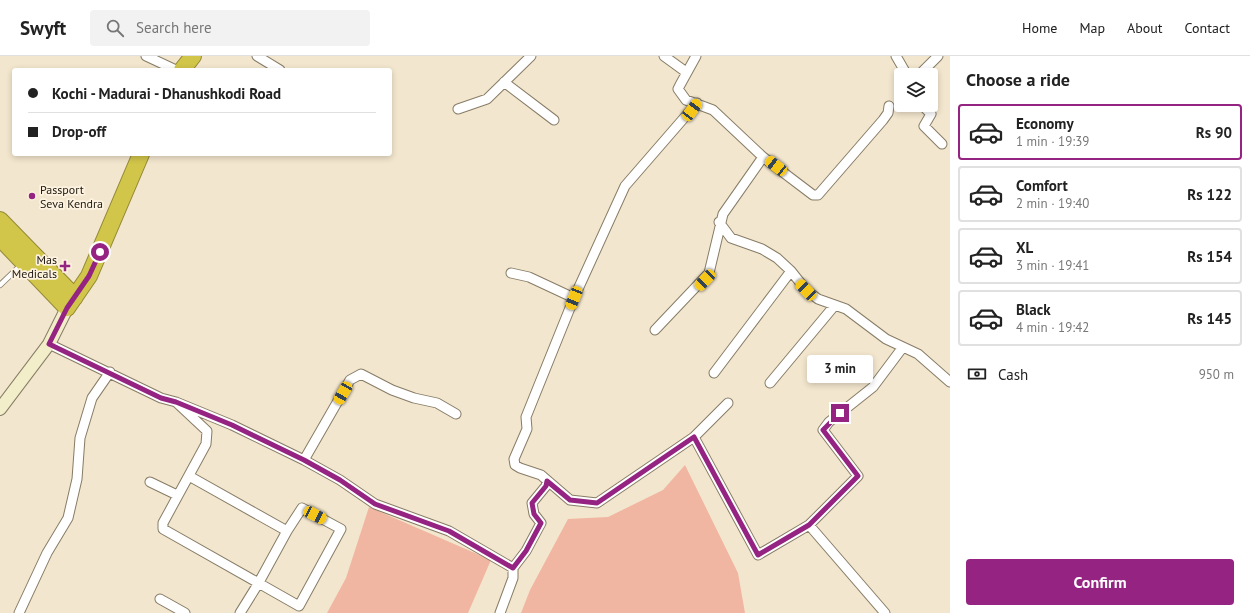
<!DOCTYPE html>
<html lang="en">
<head>
<meta charset="utf-8">
<style>
	:root { --surface:#fff; --page:#f2f2f2; --text:#222; --muted:#767676; --line:#e0e0e0; --accent:#952382 }
	body { margin:0; font-family:"PT Sans",sans-serif; background:var(--page); color:var(--text); height:100vh; display:flex; flex-direction:column; font-size:15px; white-space:nowrap }
	* { box-sizing:border-box; margin:0 }
	p { font-size:13px; color:var(--muted) }
	.icon { flex:none; width:22px; height:22px; fill:none; stroke:currentColor; stroke-width:2; stroke-linecap:round; stroke-linejoin:round }
	.map { position:relative; flex:1; overflow:hidden }
	.sheet { display:flex; flex-direction:column; background:var(--surface); width:300px }
	.sheet>* { flex:none }
	.guide { position:absolute; left:12px; top:12px; width:380px; height:88px; border-radius:4px; box-shadow:0 2px 6px #0003; display:grid; align-content:center; height:88px; padding:0 16px; background:var(--surface) }
	.fabs { position:absolute; left:894px; top:12px; display:grid; gap:8px }
	.fabs a { display:grid; place-items:center; width:44px; height:44px; border-radius:4px; background:var(--surface); box-shadow:0 2px 6px #0003; font-size:20px }
	.end { position:absolute; width:18px; height:18px; margin:-9px; border:5px solid #952382; background:#fff; box-shadow:0 0 0 2px #fff }
	.from { border-radius:50% }
	.bubble { position:absolute; height:28px; border-radius:4px; background:var(--surface); box-shadow:0 2px 6px #0003; font-size:13px; font-weight:700; line-height:28px; text-align:center }
	.car { position:absolute; width:12px; height:24px; margin:-12px -6px; border-radius:5px; box-shadow:0 0 3px 1px #0007; background:linear-gradient(#f5c518 24%,#345 0 40%,#f5c518 0 76%,#345 0 86%,#f5c518 0) }
	.guide b { display:flex; align-items:center; gap:14px; height:38px; font-size:15px }
	.guide b+b { border-top:1px solid var(--line) }
	.guide i { width:10px; height:10px; background:var(--text) }
	ul { padding:0; list-style:none }
	li { display:flex; align-items:center; gap:12px; height:56px; margin:0 8px 6px; padding:0 8px; border:2px solid var(--line); border-radius:4px }
	li div { flex:1 }
	li b { display:block; font-size:15px }
	li em { font-style:normal; font-weight:700 }
	li.on { border-color:var(--accent) }
	li>.icon { width:36px; height:36px; stroke-width:1.5 }
	h2 { padding:0 16px; font-size:18px; line-height:48px }
	.pay { display:flex; align-items:center; gap:10px; height:44px; padding:0 16px; font-size:15px }
	.pay p { margin-inline-start:auto }
	.button { display:flex; gap:8px; margin-top:auto; padding:8px 16px }
	.button a { flex:1; height:46px; border-radius:4px; background:var(--accent); color:#fff; font-size:16px; font-weight:700; line-height:46px; text-align:center }
	header { display:flex; align-items:center; gap:24px; box-sizing:border-box; height:56px; padding:0 20px; background:var(--surface); border-bottom:1px solid var(--line) }
	header strong { font-size:19px }
	nav { display:flex; gap:22px; margin-inline-start:auto; font-size:14px }
	.search { width:280px; height:36px; background:var(--page); display:flex; align-items:center; gap:10px; box-sizing:border-box; padding:0 14px; border-radius:4px; color:var(--muted); font-size:15px }
	main { display:flex; flex:1; min-height:0 }
	.map>svg:first-child { display:block }
</style>
</head>
<body>
<header>
<strong>Swyft</strong>
<div class="search"><svg class="icon" aria-label="search" viewBox="0 0 24 24"><circle cx="10" cy="10" r="6"/><path d="M15 15l6 6"/></svg>Search here</div>
<nav><a>Home</a><a>Map</a><a>About</a><a>Contact</a></nav>
</header>
<main>
<div class="map">
<svg width="950" height="557" viewBox="0 0 950 557">
	<rect width="100%" height="100%" fill="#f3e6ce"/>
	<path fill="#f1b6a1" d="M685 409 738 517 745 557H521L530 534 568 463 608 461 663 434Z
		M369 451 491 504 468 557H327L346 522Z"/>
	<g fill="none" stroke-linecap="round" stroke-linejoin="round">
		<g stroke="#877c66" stroke-width="6">
			<path id="lane" d="M0 229 21 209"/>
		</g>
		<g stroke="#877c66" stroke-width="11">
			<path id="street" d="M146 0 176 14
				M257 0 280 14
				M664 0 686 16
				M896 0 907 19
				M919 19 938 0
				M504 26 554 64
				M697 47 625 130 574 242 526 361 527 373 514 403 515 409 520 412 541 419 570 444 597 447 694 381 728 347
				M922 49 931 58 924 70 942 88
				M458 53 487 43 531 0
				M763 101 813 139H818L883 64 888 57 889 50
				M719 166 731 182 762 193 777 202 791 215
				M511 217 529 221 574 242
				M655 274 709 217 723 158 763 101 713 54 686 44 678 33 680 29 696 0
				M49 288 161 342 176 346 232 369 304 404 340 424 375 448 449 475 513 512
				M714 317 791 215 806 234 818 243 846 253 886 283 918 298 950 326
				M770 327 835 249
				M176 346 207 375 206 388 163 467V473L299 550 341 473 302 452 287 475 189 420
				M694 381 758 499 809 469 885 557
				M304 404 350 324 361 318 392 334 414 342 437 347 456 358
				M150 426 177 439
				M809 469 858 420 823 374 829 366 873 331 903 291
				M160 543 185 557
				M19 557 47 497 68 462 77 423 80 382 92 342 110 316
				M240 557 258 528 287 475
				M500 557 513 522V512L526 495 541 467 534 458 532 447 546 430 547 425"/>
		</g>
		<g stroke="#877c66" stroke-width="14">
			<path id="secondary" d="M0 353 49 288 67 252"/>
		</g>
		<g stroke="#928936" stroke-width="18">
			<path id="highway" d="M182 14 193 0
				M0 164 75 241
				M0 182 67 252 89 220 141 98"/>
		</g>
		<use href="#lane" stroke="#fff" stroke-width="4.5"/>
		<use href="#street" stroke="#fff" stroke-width="9"/>
		<use href="#secondary" stroke="#f1eec9" stroke-width="12"/>
		<use href="#highway" stroke="#d1c54a" stroke-width="16"/>
	</g>
	<g fill="none" stroke-linecap="round" stroke-linejoin="round">
		<path stroke="#952382" stroke-width="5" d="M100 196 89 220 67 252 49 288 161 342 176 346 232 369 304 404 340 424 375 448 449 475 513 512 526 495 541 467 534 458 532 447 546 430 547 425 570 444 597 447 694 381 758 499 809 469 858 420 823 374 840 357"/>
	</g>
	<g fill="#952382" stroke="#fef3e0" stroke-width="1.5">
		<circle cx="32" cy="140" r="4"/>
		<path d="M63 204h4v4h4v4h-4v4h-4v-4h-4v-4h4z"/>
	</g>
	<g text-anchor="middle" dominant-baseline="central" stroke-width="3.5" stroke-linejoin="round" paint-order="stroke">
		<g font-size="12" fill="#1e1911" stroke="#fef3e0" text-anchor="start">
			<text x="40" y="133">Passport<tspan x="40" dy="14">Seva Kendra</tspan></text>
			<text x="57" y="203" text-anchor="end">Mas<tspan x="57" dy="14">Medicals</tspan></text>
		</g>
	</g>
</svg>
<div class="fabs">
<a><svg class="icon" aria-label="layers" viewBox="0 0 24 24"><path d="M12 4l9 5-9 5-9-5zM3 14l9 5 9-5"/></svg></a>
</div>
<i class="end from" style="left:100px;top:196px"></i>
<i class="end" style="left:840px;top:357px"></i>
<div class="bubble" style="left:807px;top:299px;width:66px">3 min</div>
<i class="car" style="left:692px;top:54px;rotate:37deg"></i>
<i class="car" style="left:776px;top:110px;rotate:308deg"></i>
<i class="car" style="left:705px;top:224px;rotate:224deg"></i>
<i class="car" style="left:806px;top:234px;rotate:316deg"></i>
<i class="car" style="left:574px;top:242px;rotate:202deg"></i>
<i class="car" style="left:343px;top:337px;rotate:210deg"></i>
<i class="car" style="left:315px;top:459px;rotate:117deg"></i>
<div class="guide">
<b><i class="from"></i>Kochi - Madurai - Dhanushkodi Road</b>
<b><i></i>Drop-off</b>
</div>
</div>
<section class="sheet">
<h2>Choose a ride</h2>
<ul>
<li class="on"><svg class="icon" aria-label="car" viewBox="0 0 24 24"><path d="M5 17H2v-5l4-1 3-4h7l3 4 3 1v5h-3M9 17h6M6 11h13"/><circle cx="7" cy="17" r="2"/><circle cx="17" cy="17" r="2"/></svg><div><b>Economy</b><p>1 min · 19:39</p></div><em>Rs 90</em></li>
<li><svg class="icon" aria-label="car" viewBox="0 0 24 24"><path d="M5 17H2v-5l4-1 3-4h7l3 4 3 1v5h-3M9 17h6M6 11h13"/><circle cx="7" cy="17" r="2"/><circle cx="17" cy="17" r="2"/></svg><div><b>Comfort</b><p>2 min · 19:40</p></div><em>Rs 122</em></li>
<li><svg class="icon" aria-label="car" viewBox="0 0 24 24"><path d="M5 17H2v-5l4-1 3-4h7l3 4 3 1v5h-3M9 17h6M6 11h13"/><circle cx="7" cy="17" r="2"/><circle cx="17" cy="17" r="2"/></svg><div><b>XL</b><p>3 min · 19:41</p></div><em>Rs 154</em></li>
<li><svg class="icon" aria-label="car" viewBox="0 0 24 24"><path d="M5 17H2v-5l4-1 3-4h7l3 4 3 1v5h-3M9 17h6M6 11h13"/><circle cx="7" cy="17" r="2"/><circle cx="17" cy="17" r="2"/></svg><div><b>Black</b><p>4 min · 19:42</p></div><em>Rs 145</em></li>
</ul>
<div class="pay"><svg class="icon" aria-label="cash" viewBox="0 0 24 24"><path d="M3 7h18v10H3z"/><circle cx="12" cy="12" r="2"/></svg>Cash<p>950 m</p></div>
<div class="button"><a>Confirm</a></div>
</section>
</main>
</body>
</html>
